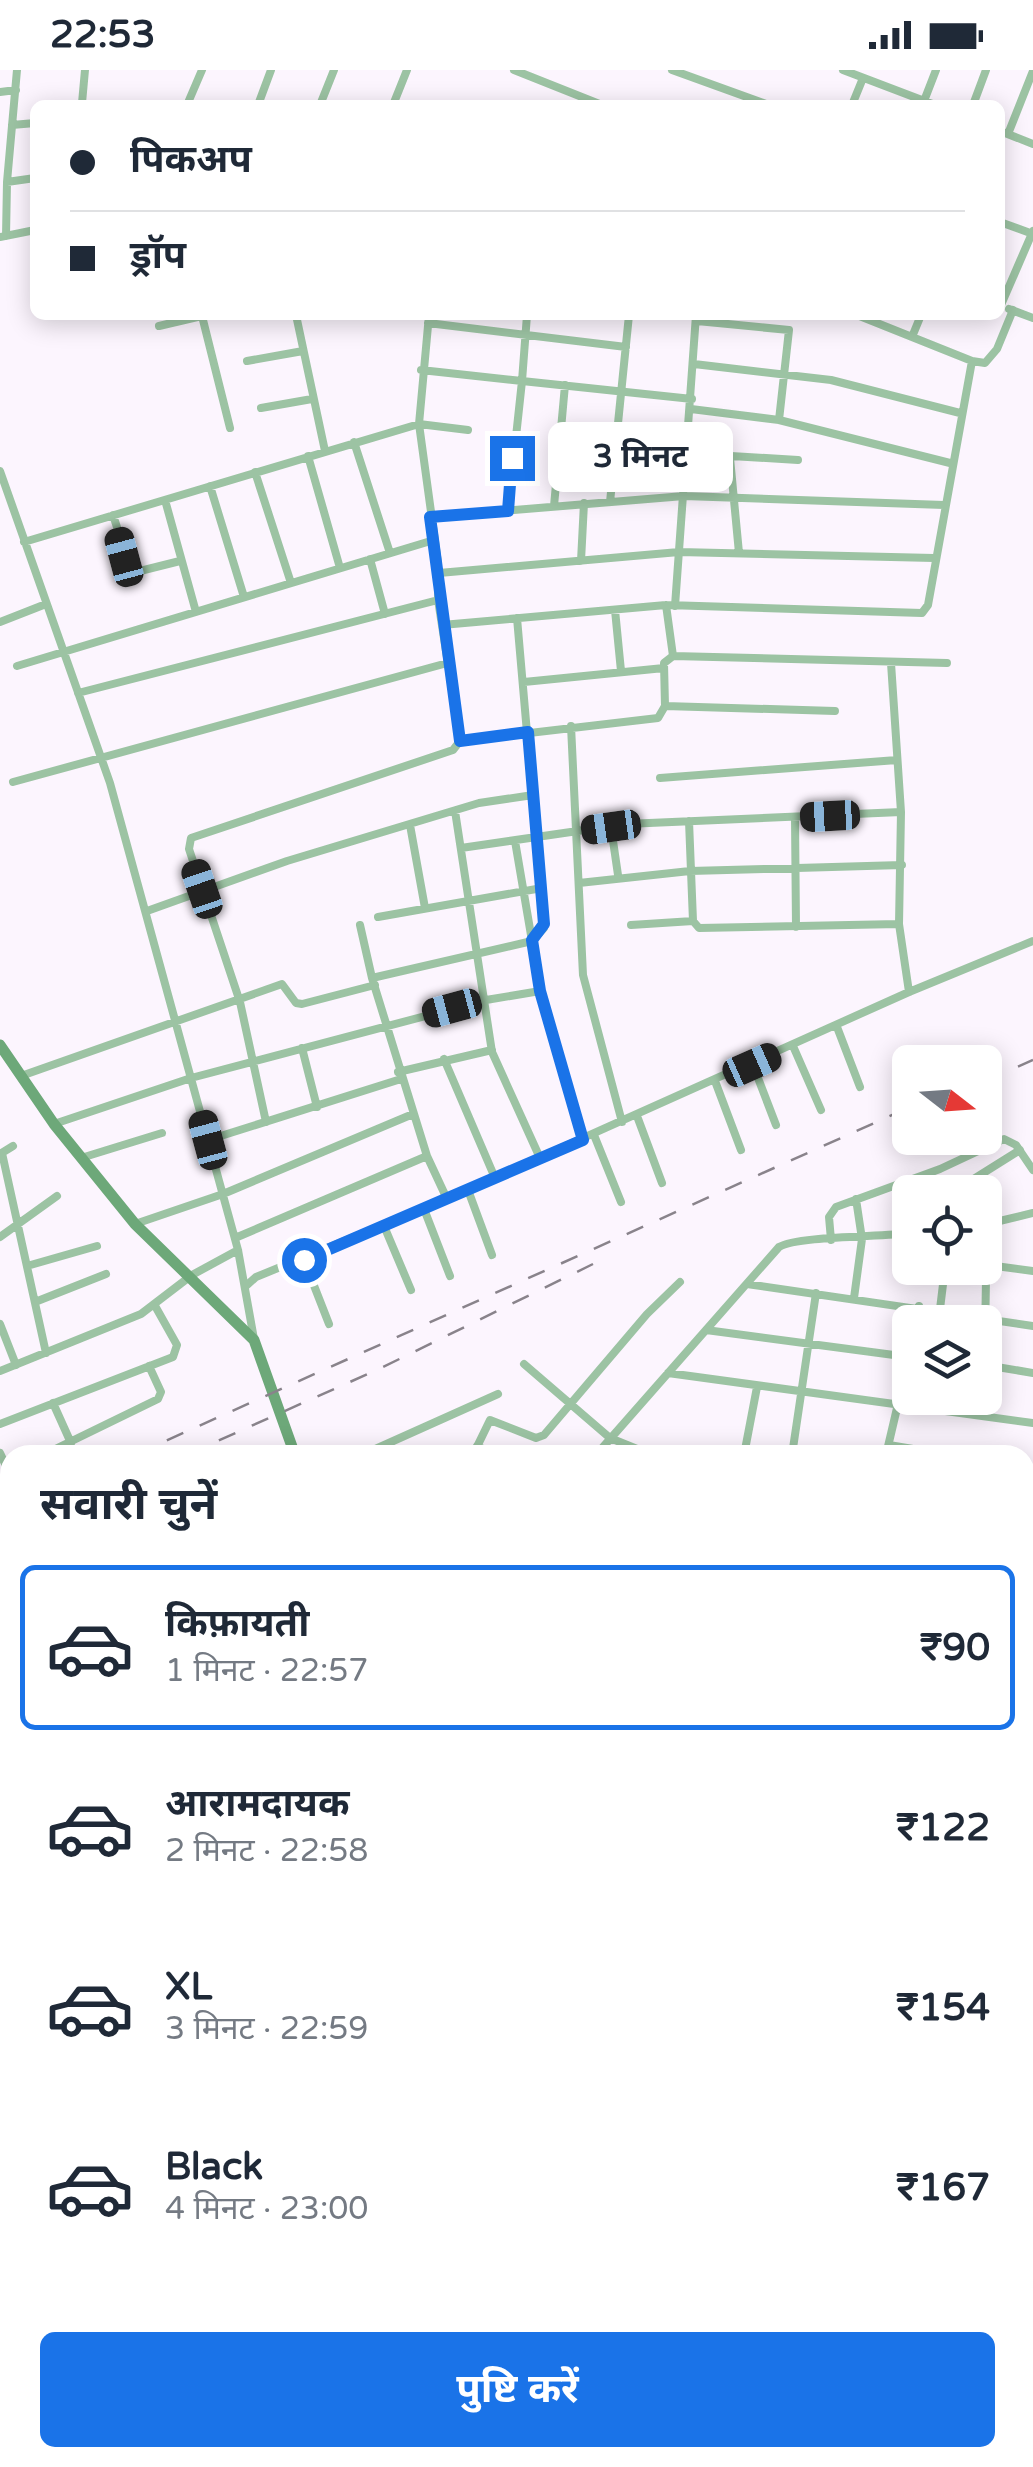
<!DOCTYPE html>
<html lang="hi">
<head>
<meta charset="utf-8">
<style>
	:root { --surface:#fff; --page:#f2f2f3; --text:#1f2937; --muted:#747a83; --line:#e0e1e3; --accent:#1a73e8 }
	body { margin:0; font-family:"Varela Round","Noto Sans Devanagari",sans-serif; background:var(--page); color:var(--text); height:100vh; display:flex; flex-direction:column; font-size:38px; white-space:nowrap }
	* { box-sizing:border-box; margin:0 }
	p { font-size:32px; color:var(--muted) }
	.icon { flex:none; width:55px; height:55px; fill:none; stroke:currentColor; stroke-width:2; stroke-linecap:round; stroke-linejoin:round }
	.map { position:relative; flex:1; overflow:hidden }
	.details { position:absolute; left:0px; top:1375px; width:1035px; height:1022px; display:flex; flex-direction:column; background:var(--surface); border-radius:30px 30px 0 0; box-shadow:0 5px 25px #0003 }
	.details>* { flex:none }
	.top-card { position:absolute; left:30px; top:30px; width:975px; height:220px; border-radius:15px; box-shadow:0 5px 25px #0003; display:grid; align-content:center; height:220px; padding:0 40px; background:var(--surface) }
	.needle { width:65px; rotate:107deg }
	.buttons { position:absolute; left:892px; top:975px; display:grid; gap:20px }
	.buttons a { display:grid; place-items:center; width:110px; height:110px; border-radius:15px; background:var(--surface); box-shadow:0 5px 25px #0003; font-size:50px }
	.end { position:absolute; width:45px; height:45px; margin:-22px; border:12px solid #1a73e8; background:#fff; box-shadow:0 0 0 5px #fff }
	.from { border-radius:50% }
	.bubble { position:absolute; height:70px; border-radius:15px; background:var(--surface); box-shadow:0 5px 25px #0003; font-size:32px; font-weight:700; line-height:70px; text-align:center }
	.car { position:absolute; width:30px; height:60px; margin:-30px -15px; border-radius:12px; box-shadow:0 0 8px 2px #0007; background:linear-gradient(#222 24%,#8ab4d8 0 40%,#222 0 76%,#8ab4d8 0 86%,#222 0) }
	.top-card b { display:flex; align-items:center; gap:35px; height:95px; font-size:38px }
	.top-card b+b { border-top:2px solid var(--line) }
	.top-card i { width:25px; height:25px; background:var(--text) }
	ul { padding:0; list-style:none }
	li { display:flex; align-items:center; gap:30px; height:165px; margin:0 20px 15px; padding:0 20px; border:5px solid transparent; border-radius:15px }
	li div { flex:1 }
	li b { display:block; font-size:38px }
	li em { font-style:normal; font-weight:700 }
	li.on { border-color:var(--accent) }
	li>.icon { width:90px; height:90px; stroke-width:1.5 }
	h2 { padding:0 40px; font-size:45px; line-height:120px }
	.primary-button { display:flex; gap:20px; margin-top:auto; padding:20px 40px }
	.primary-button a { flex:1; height:115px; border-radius:15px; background:var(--accent); color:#fff; font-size:40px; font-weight:700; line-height:115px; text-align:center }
	.status { display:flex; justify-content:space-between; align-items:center; height:70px; padding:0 50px; background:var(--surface); direction:ltr }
	.status svg { height:28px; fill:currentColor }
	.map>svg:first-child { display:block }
</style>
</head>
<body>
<div class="status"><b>22:53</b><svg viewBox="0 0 49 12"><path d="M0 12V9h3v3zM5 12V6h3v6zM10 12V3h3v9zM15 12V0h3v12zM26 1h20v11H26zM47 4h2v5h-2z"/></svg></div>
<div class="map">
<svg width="1033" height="2397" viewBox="0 0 1033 2397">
	<rect width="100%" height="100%" fill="#fcf5fe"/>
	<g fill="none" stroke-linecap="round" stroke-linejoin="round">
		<path stroke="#9cc3a3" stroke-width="8" d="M17 0 7 112 35 108
			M514 0 602 35
			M672 0 769 35
			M843 0 935 35
			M0 22 16 20
			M924 31 936 0
			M82 33 85 0
			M187 35 202 0
			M258 35 271 0
			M320 35 334 0
			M393 35 407 0
			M852 35 863 8
			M973 35 986 0
			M12 55 35 53
			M1000 61 1033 74
			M1008 64 1033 1
			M1000 152 1033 164
			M6 166 7 112
			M0 167 35 160
			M1001 235 1033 161
			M1009 239 1033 248
			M296 245 325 381
			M429 245 419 354 438 493V530L460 671
			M527 245 522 311 692 329
			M857 245 972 291
			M202 246 230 358
			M697 251 789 260 779 350
			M428 253 626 277
			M159 256 206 245
			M912 267 921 245
			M247 291 303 281
			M694 294 831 310 960 343
			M421 300 522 311 508 441
			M261 338 312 329
			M691 339 779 350 950 393
			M354 372 390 483
			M616 379 798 390
			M308 386 340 498
			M730 388 739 483
			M558 391 613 398
			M0 401 110 713 238 1180 254 1269
			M255 402 291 513
			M210 416 244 527
			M165 430 196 542
			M610 432 629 245
			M554 436 565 315
			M113 445 132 503 180 491
			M430 447 684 426 944 435
			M24 472 419 354 468 360
			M370 489 385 544
			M581 491 584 433
			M439 503 679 482 934 488
			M666 535 673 586 947 593
			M675 536 696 245
			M615 540 621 601
			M0 552 46 534
			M442 555 666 535 922 543 928 535 972 291 985 293 997 279 1013 240
			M673 586 664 593 665 636 835 641
			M891 593 901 742 899 854 909 922
			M17 596 434 470
			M524 612 664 598
			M78 623 438 530
			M571 656 583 905 622 1052
			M660 708 897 690
			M13 712 451 592
			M455 741 492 982 540 1088
			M795 748 796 857
			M689 751 693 851 699 858 899 854
			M410 755 425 838
			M611 757 618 805
			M515 771 532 871 544 858 517 548
			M461 778 626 754 901 742
			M579 813 690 801 902 795
			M147 841 287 791 479 733 533 725
			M378 847 542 818
			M360 855 372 908
			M631 855 693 851
			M837 957 860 1017
			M793 976 821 1040
			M302 978 317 1037
			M444 989 495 1108
			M753 995 776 1055
			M398 1002 492 980
			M21 1006 282 914 296 933 302 934 375 915
			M715 1011 741 1080
			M637 1046 662 1113
			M266 1052 240 932 189 779 191 768 453 680 460 671 658 648 665 636
			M54 1054 191 1008 486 930 540 921
			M594 1065 621 1132
			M208 1070 401 1009
			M2 1083 46 1283
			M0 1084 13 1076
			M427 1086 447 1129
			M81 1088 162 1063
			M468 1120 492 1185
			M953 1122 1020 1080
			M986 1133 987 1154 1033 1143
			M424 1139 450 1206
			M135 1154 223 1124 413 1044
			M384 1156 411 1220
			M0 1167 57 1126
			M235 1168 427 1086 372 908 532 871 540 921 583 1070
			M831 1170 829 1147 836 1137 940 1099 1004 1069 1016 1075 1033 1100
			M304 1190 329 1254
			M988 1195 1033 1201
			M27 1196 97 1176
			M747 1214 1033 1256
			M247 1215 256 1207 447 1129 909 922 1033 871
			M854 1228 862 1169 856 1129
			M35 1232 106 1204
			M940 1239 945 1198
			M916 1252 919 1236
			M0 1254 16 1295
			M706 1260 909 1287 910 1283
			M985 1266 987 1154
			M524 1294 610 1368 652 1385
			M985 1295 1033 1303
			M0 1301 141 1244 192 1205 238 1180
			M668 1303 1033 1353
			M53 1333 71 1373
			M0 1354 173 1287 177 1275 154 1234
			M889 1375 949 1385
			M477 1376 496 1385
			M0 1383 8 1400
			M43 1385 158 1329 161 1322 149 1296
			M362 1385 498 1324
			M473 1385 490 1350 536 1368 544 1365 647 1244 680 1212
			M596 1385 779 1177C797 1166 881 1167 910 1163
			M744 1385 757 1317
			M792 1385 816 1223
			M886 1385 909 1287
			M1025 1398 1033 1399
			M1025 1493 1033 1495
			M1025 1662 1033 1663
			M1025 1723 1033 1724
			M1025 1825 1033 1823
			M1025 1930 1033 1928
			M1025 2114 1033 2117
			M1025 2166 1033 2169
			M1025 2202 1033 2175
			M0 2209 10 2219
			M0 2274 10 2272
			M59 2397 60 2388
			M559 2397 562 2388
			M686 2397 689 2388
			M741 2397 744 2388"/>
		<path stroke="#6da879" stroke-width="11" d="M0 975 54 1054 135 1154 254 1270 295 1385
			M1025 2329 1033 2342
			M112 2397 114 2388"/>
		<path stroke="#47955b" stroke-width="12" d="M1025 1869 1033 1867
			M1025 1891 1033 1888
			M0 2168 10 2165
			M0 2185 10 2182"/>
		<path stroke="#89838b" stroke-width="2.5" stroke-dasharray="18 18" stroke-linecap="butt" d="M985 1011 1033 990
			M134 1385 910 1037
			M186 1385 379 1299 593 1194
			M0 1445 10 1441
			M0 1465 10 1461"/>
	</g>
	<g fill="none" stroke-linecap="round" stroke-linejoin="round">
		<path stroke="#1a73e8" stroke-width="12" d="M304 1190 583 1070 540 921 532 870 544 854 528 662 460 671 430 447 508 441 512 388"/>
	</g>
</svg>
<div class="buttons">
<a><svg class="needle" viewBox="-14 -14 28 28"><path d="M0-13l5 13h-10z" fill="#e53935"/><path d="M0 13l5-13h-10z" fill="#747a83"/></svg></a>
<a><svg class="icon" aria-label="locate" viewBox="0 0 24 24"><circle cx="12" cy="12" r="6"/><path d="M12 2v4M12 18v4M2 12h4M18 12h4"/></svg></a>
<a><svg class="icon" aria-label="layers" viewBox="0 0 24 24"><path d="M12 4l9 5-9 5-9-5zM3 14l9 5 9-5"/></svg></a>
</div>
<i class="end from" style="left:304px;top:1190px"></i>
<i class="end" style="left:512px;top:388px"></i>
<div class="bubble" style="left:548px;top:352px;width:185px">3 मिनट</div>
<i class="car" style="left:124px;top:487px;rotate:345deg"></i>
<i class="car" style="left:830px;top:746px;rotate:267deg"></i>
<i class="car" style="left:611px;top:757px;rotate:262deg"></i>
<i class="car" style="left:202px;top:819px;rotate:341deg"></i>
<i class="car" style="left:452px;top:938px;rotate:255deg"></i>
<i class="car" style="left:752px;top:995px;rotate:66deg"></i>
<i class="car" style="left:208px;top:1070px;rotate:345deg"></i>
<div class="top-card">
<b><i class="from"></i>पिकअप</b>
<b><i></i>ड्रॉप</b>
</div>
<section class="details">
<h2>सवारी चुनें</h2>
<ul>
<li class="on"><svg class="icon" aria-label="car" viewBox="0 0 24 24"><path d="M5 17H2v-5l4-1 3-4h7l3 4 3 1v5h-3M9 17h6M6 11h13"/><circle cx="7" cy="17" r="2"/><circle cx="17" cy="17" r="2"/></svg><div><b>किफ़ायती</b><p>1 मिनट · 22:57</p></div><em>₹90</em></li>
<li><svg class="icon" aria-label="car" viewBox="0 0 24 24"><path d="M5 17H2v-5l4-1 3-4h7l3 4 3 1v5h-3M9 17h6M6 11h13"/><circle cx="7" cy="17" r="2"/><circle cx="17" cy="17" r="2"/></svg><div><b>आरामदायक</b><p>2 मिनट · 22:58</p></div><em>₹122</em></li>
<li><svg class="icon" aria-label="car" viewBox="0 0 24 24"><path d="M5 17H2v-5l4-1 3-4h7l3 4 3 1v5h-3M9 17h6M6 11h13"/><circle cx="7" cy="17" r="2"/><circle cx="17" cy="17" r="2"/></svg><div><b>XL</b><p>3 मिनट · 22:59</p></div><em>₹154</em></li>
<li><svg class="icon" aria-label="car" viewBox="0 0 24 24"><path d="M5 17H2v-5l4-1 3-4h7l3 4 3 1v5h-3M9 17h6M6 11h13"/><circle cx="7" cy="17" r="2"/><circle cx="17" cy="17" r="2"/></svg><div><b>Black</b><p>4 मिनट · 23:00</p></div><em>₹167</em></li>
</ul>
<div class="primary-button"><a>पुष्टि करें</a></div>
</section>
</div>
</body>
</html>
